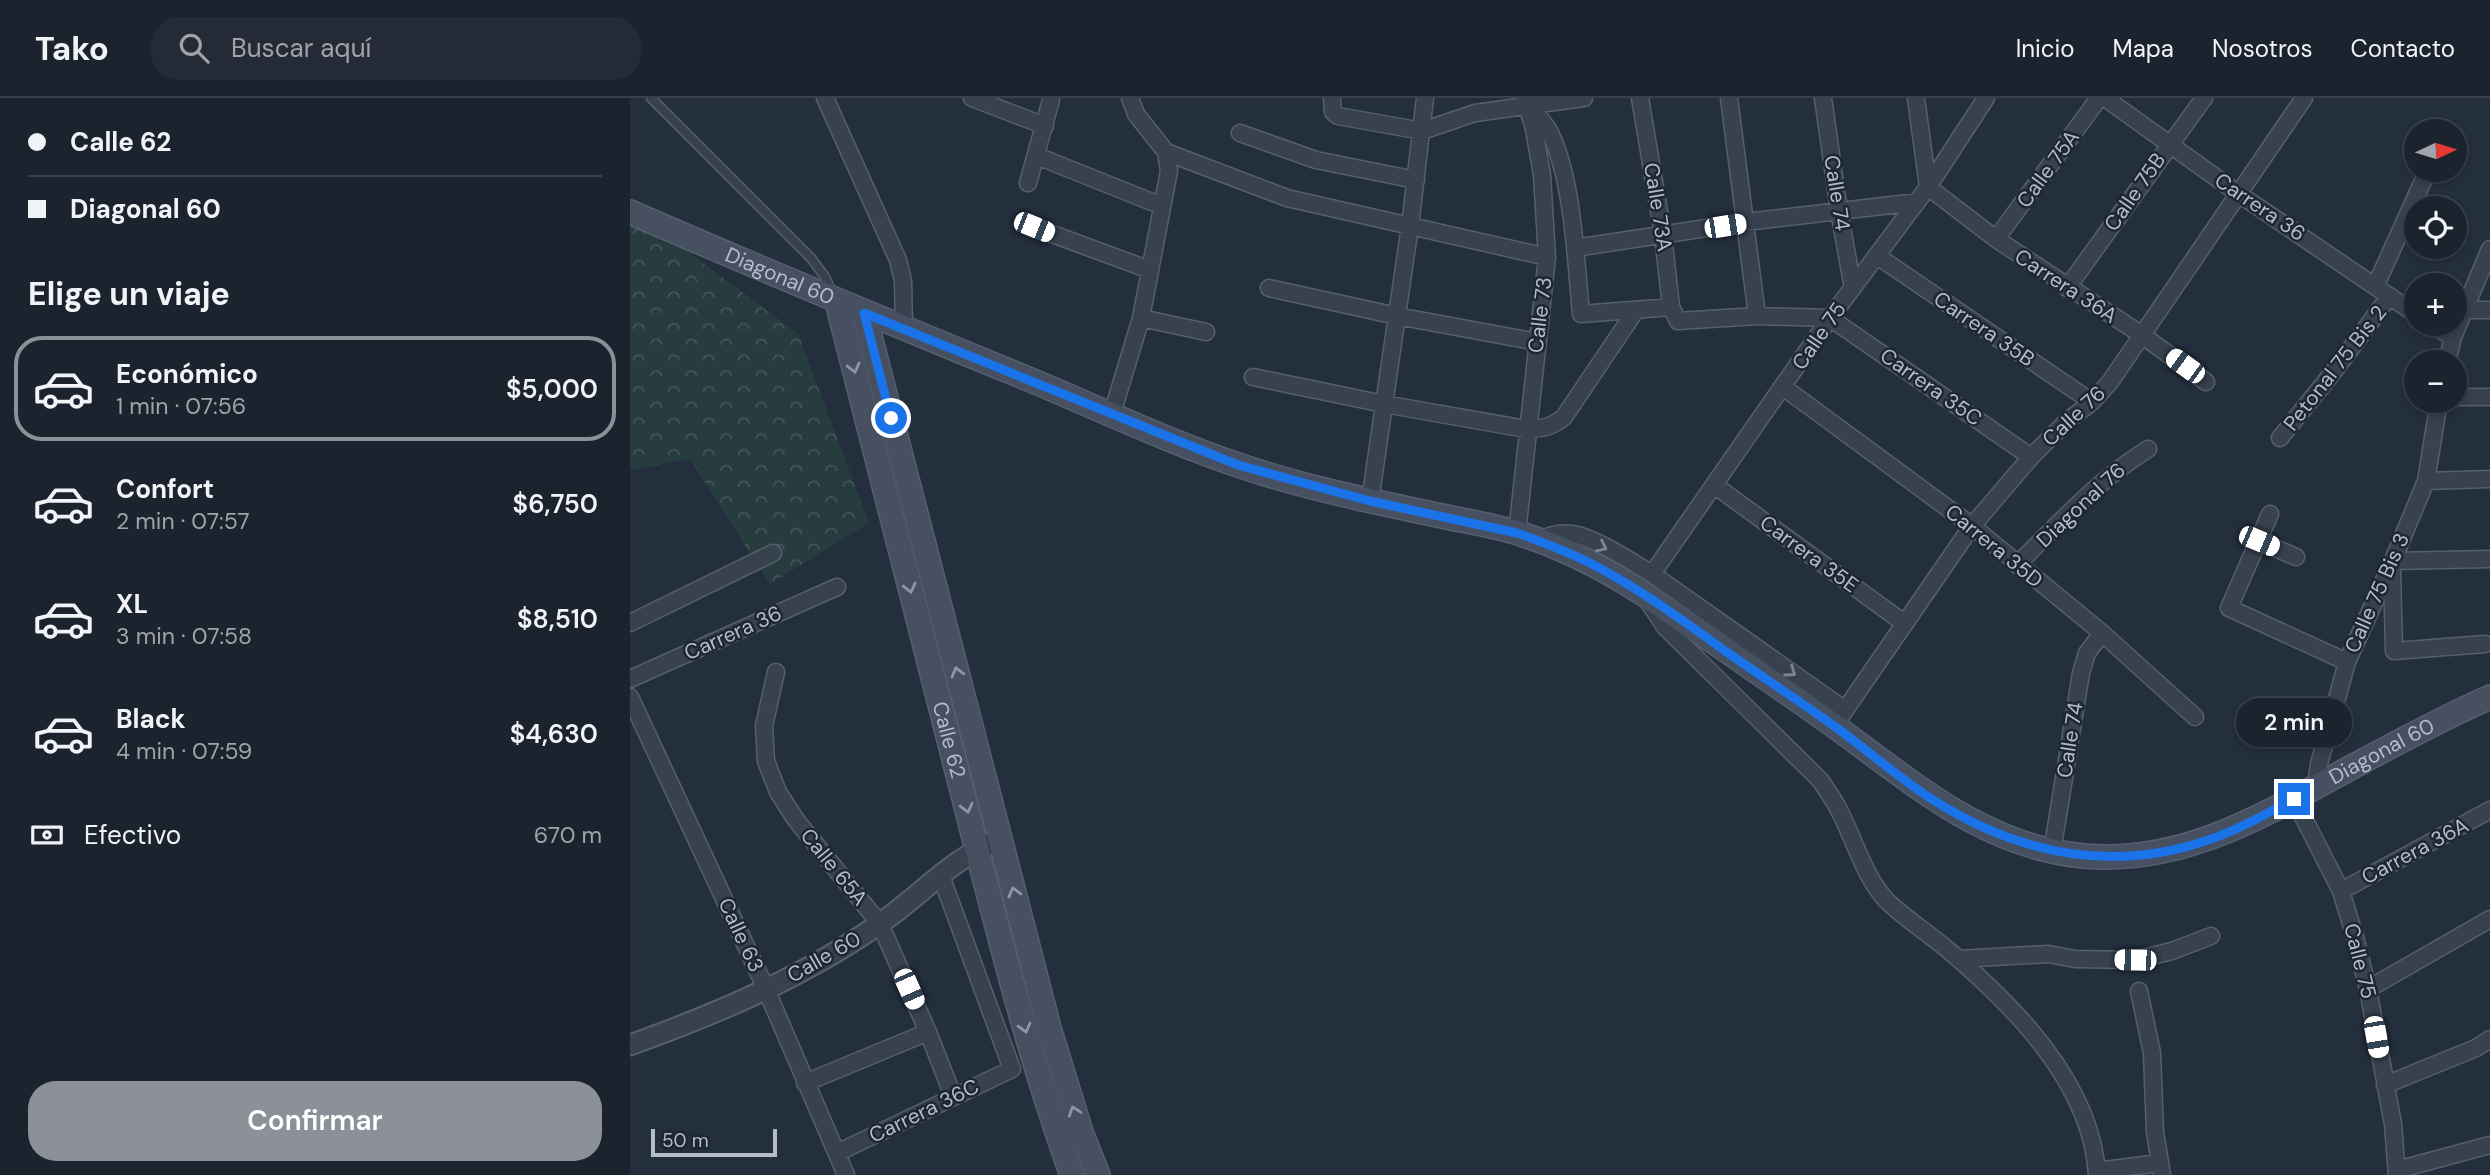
<!DOCTYPE html>
<html lang="es">
<head>
<meta charset="utf-8">
<style>
	:root { --surface:#1b232e; --page:#242b36; --text:#f1f3f6; --muted:#a0a4aa; --line:#39404a; --accent:#8c9099 }
	body { margin:0; font-family:"DM Sans",sans-serif; background:var(--page); color:var(--text); height:100vh; display:flex; flex-direction:column; font-size:26px; white-space:nowrap }
	* { box-sizing:border-box; margin:0 }
	p { font-size:23px; color:var(--muted) }
	.icon { flex:none; width:38px; height:38px; fill:none; stroke:currentColor; stroke-width:2; stroke-linecap:round; stroke-linejoin:round }
	.map { position:relative; flex:1; overflow:hidden }
	.panel { display:flex; flex-direction:column; background:var(--surface); width:630px }
	.panel>* { flex:none }
	.banner { display:grid; align-content:center; height:154px; padding:0 28px; background:var(--surface) }
	.needle { width:46px; rotate:86deg }
	.tools { position:absolute; left:1774px; top:21px; display:grid; gap:14px }
	.tools a { display:grid; place-items:center; width:63px; height:63px; border-radius:50%; background:var(--surface); box-shadow:0 4px 10px #0003,0 0 0 2px var(--line); font-size:35px }
	.scale { position:absolute; left:21px; bottom:18px; width:126px; box-sizing:border-box; padding-left:7px; border:4px solid #b4bcc9; border-top:0; font-size:19px; line-height:24px; white-space:nowrap; color:#b4bcc9; -webkit-text-stroke:5px #1d2633; paint-order:stroke }
	.end { position:absolute; width:32px; height:32px; margin:-16px; border:9px solid #1a73e8; background:#fff; box-shadow:0 0 0 4px #fff }
	.from { border-radius:50% }
	.bubble { position:absolute; height:49px; border-radius:24px; background:var(--surface); box-shadow:0 4px 10px #0003,0 0 0 2px var(--line); font-size:23px; font-weight:600; line-height:49px; text-align:center }
	.car { position:absolute; width:21px; height:42px; margin:-21px -10px; border-radius:9px; box-shadow:0 0 5px 2px #0007; background:linear-gradient(#fff 24%,#345 0 40%,#fff 0 76%,#345 0 86%,#fff 0) }
	.banner b { display:flex; align-items:center; gap:24px; height:66px; font-size:26px }
	.banner b+b { border-top:2px solid var(--line) }
	.banner i { width:18px; height:18px; background:var(--text) }
	ul { padding:0; list-style:none }
	li { display:flex; align-items:center; gap:21px; height:105px; margin:0 14px 10px; padding:0 14px; border:4px solid transparent; border-radius:28px }
	li div { flex:1 }
	li b { display:block; font-size:26px }
	li em { font-style:normal; font-weight:600 }
	li.on { border-color:var(--accent) }
	li>.icon { width:63px; height:63px; stroke-width:1.5 }
	h2 { padding:0 28px; font-size:32px; line-height:84px }
	.pay { display:flex; align-items:center; gap:18px; height:77px; padding:0 28px; font-size:26px }
	.pay p { margin-inline-start:auto }
	.primary-button { display:flex; gap:14px; margin-top:auto; padding:14px 28px }
	.primary-button a { flex:1; height:80px; border-radius:28px; background:var(--accent); color:#fff; font-size:28px; font-weight:600; line-height:80px; text-align:center }
	header { display:flex; align-items:center; gap:42px; box-sizing:border-box; height:98px; padding:0 35px; background:var(--surface); border-bottom:2px solid var(--line) }
	header strong { font-size:33px }
	nav { display:flex; gap:38px; margin-inline-start:auto; font-size:24px }
	.search { width:490px; height:63px; background:var(--page); display:flex; align-items:center; gap:18px; box-sizing:border-box; padding:0 24px; border-radius:28px; color:var(--muted); font-size:26px }
	main { display:flex; flex:1; min-height:0 }
	.map>svg:first-child { display:block }
</style>
</head>
<body>
<header>
<strong>Tako</strong>
<div class="search"><svg class="icon" aria-label="search" viewBox="0 0 24 24"><circle cx="10" cy="10" r="6"/><path d="M15 15l6 6"/></svg>Buscar aquí</div>
<nav><a>Inicio</a><a>Mapa</a><a>Nosotros</a><a>Contacto</a></nav>
</header>
<main>
<section class="panel">
<div class="banner">
<b><i class="from"></i>Calle 62</b>
<b><i></i>Diagonal 60</b>
</div>
<h2>Elige un viaje</h2>
<ul>
<li class="on"><svg class="icon" aria-label="car" viewBox="0 0 24 24"><path d="M5 17H2v-5l4-1 3-4h7l3 4 3 1v5h-3M9 17h6M6 11h13"/><circle cx="7" cy="17" r="2"/><circle cx="17" cy="17" r="2"/></svg><div><b>Económico</b><p>1 min · 07:56</p></div><em>$5,000</em></li>
<li><svg class="icon" aria-label="car" viewBox="0 0 24 24"><path d="M5 17H2v-5l4-1 3-4h7l3 4 3 1v5h-3M9 17h6M6 11h13"/><circle cx="7" cy="17" r="2"/><circle cx="17" cy="17" r="2"/></svg><div><b>Confort</b><p>2 min · 07:57</p></div><em>$6,750</em></li>
<li><svg class="icon" aria-label="car" viewBox="0 0 24 24"><path d="M5 17H2v-5l4-1 3-4h7l3 4 3 1v5h-3M9 17h6M6 11h13"/><circle cx="7" cy="17" r="2"/><circle cx="17" cy="17" r="2"/></svg><div><b>XL</b><p>3 min · 07:58</p></div><em>$8,510</em></li>
<li><svg class="icon" aria-label="car" viewBox="0 0 24 24"><path d="M5 17H2v-5l4-1 3-4h7l3 4 3 1v5h-3M9 17h6M6 11h13"/><circle cx="7" cy="17" r="2"/><circle cx="17" cy="17" r="2"/></svg><div><b>Black</b><p>4 min · 07:59</p></div><em>$4,630</em></li>
</ul>
<div class="pay"><svg class="icon" aria-label="cash" viewBox="0 0 24 24"><path d="M3 7h18v10H3z"/><circle cx="12" cy="12" r="2"/></svg>Efectivo<p>670 m</p></div>
<div class="primary-button"><a>Confirmar</a></div>
</section>
<div class="map">
<svg width="1860" height="1077" viewBox="0 0 1860 1077">
	<defs>
		<pattern id="park-crowns" width="20" height="18" patternUnits="userSpaceOnUse" patternTransform="scale(1.75)"><rect width="20" height="18" fill="#263c3f"/><path d="M2 6a3 3 0 1 1 6 0M12 15a3 3 0 1 1 6 0" fill="none" stroke="#435659"/></pattern>
	</defs>
	<rect width="100%" height="100%" fill="#242f3e"/>
	<path fill="url(#park-crowns)" d="M0 110 168 236 239 425 140 486 60 361 0 372Z"/>
	<g fill="none" stroke-linecap="round" stroke-linejoin="round">
		<g stroke="#565f6c" stroke-width="11">
			<path id="service" d="M21 0 181 160 195 179 202 194"/>
		</g>
		<g stroke="#565f6c" stroke-width="19">
			<path id="minor" d="M195 0 268 162 273 183 274 230
				M342 0 415 28
				M702 0 703 14 708 18 792 33 845 15 954 0
				M1010 0 1033 137 1041 209 1048 223 1127 218 1200 220 1401 359
				M1099 0 1127 218
				M1193 0 1209 113 1223 190
				M1286 0 1298 89 1366 141 1512 237 1576 284
				M1475 0 1609 96 1787 217
				M899 9C908 18 917 27 922 39 943 86 946 164 951 216L1041 209
				M610 35 686 62 786 82
				M536 54 657 100 917 159
				M407 58 532 108
				M398 85 421 2
				M395 126 520 172
				M1366 141 1469 0
				M945 150 1116 124 1287 104
				M1247 158 1462 304
				M1746 187 1798 72
				M639 190 767 218 907 244
				M1437 190 1574 0
				M1835 212H1860
				M511 220 576 234
				M1801 226 1823 239
				M1817 264 1823 239 1860 151
				M623 279 754 306 896 331C912 331 922 329 934 319L1006 212
				M1153 289 1342 428 1472 535 1565 619
				M1825 299H1860
				M482 316 511 220 539 73 536 54 506 16 500 0
				M1650 340 1704 273 1759 199
				M1796 383 1860 381
				M1084 387 1274 525
				M740 403 780 128 795 0
				M1640 416 1599 510 1717 564
				M887 435 917 159 912 77 904 31 895 0
				M908 442C919 438 928 434 941 436 963 438 1002 464 1022 476L1215 612
				M1629 443 1666 459
				M1763 463 1860 461
				M1387 467C1428 426 1468 382 1518 351
				M1762 472 1764 553 1855 546
				M1022 476 1200 220 1298 89 1356 0
				M1018 503 1035 529 1191 683C1197 693 1205 703 1210 714 1225 743 1235 781 1258 804 1276 821 1298 835 1317 851 1383 907 1462 985 1467 1077
				M0 525 143 455
				M146 574 134 628 136 663 148 694 166 722 250 826 298 934 323 998
				M0 581 207 489
				M0 599 136 891 216 1077
				M1204 628 1342 428 1401 359 1437 323 1462 304 1480 284 1674 0
				M1686 689 1689 666 1717 564 1761 467 1796 383 1809 303
				M1664 701 1711 793 1725 839 1738 891 1763 1026 1767 1077
				M1422 754 1451 575 1457 555 1472 535
				M1711 793 1860 712
				M1328 861 1418 856 1445 861 1505 862 1542 853 1581 838
				M1738 891 1860 821
				M1509 893 1522 955 1525 1034 1532 1077
				M175 985 298 934
				M1755 987 1846 950 1860 941
				M207 1055 382 971 311 778
				M1767 1072 1860 1047
				M1467 1073 1529 1065"/>
		</g>
		<g stroke="#565f6c" stroke-width="23">
			<path id="tertiary" d="M0 947C86 916 174 879 249 826 292 797 321 760 371 741"/>
		</g>
		<g stroke="#565f6c" stroke-width="26">
			<g id="secondary">
				<path id="s1" d="M0 114C135 173 271 229 408 285 474 313 540 344 608 367 672 389 741 403 807 417 834 423 862 427 888 435 933 449 977 472 1017 498 1079 540 1141 583 1203 627 1281 683 1353 749 1454 758 1554 767 1638 715 1722 669 1768 644 1813 620 1860 599"/>
				<path id="s2" d="M207 204C248 364 289 525 330 685 364 817 396 950 442 1077"/>
				<path d="M234 215 419 930 451 1034 468 1077"/>
			</g>
		</g>
		<use href="#service" stroke="#38414e" stroke-width="8"/>
		<use href="#minor" stroke="#38414e" stroke-width="16"/>
		<use href="#tertiary" stroke="#38414e" stroke-width="19"/>
		<use href="#secondary" stroke="#465061" stroke-width="23"/>
	</g>
	<defs><path id="oneway-chevron" d="M-2-3.5L2.5 0L-2 3.5" fill="none" stroke-width="1.6" stroke-linecap="round" stroke-linejoin="round" transform="scale(1.75)"/></defs>
	<g stroke="#8e96a5">
		<use href="#oneway-chevron" transform="translate(224 270) rotate(76)"/>
		<use href="#oneway-chevron" transform="translate(280 490) rotate(76)"/>
		<use href="#oneway-chevron" transform="translate(327 574) rotate(-105)"/>
		<use href="#oneway-chevron" transform="translate(337 710) rotate(76)"/>
		<use href="#oneway-chevron" transform="translate(384 794) rotate(-104)"/>
		<use href="#oneway-chevron" transform="translate(395 930) rotate(75)"/>
		<use href="#oneway-chevron" transform="translate(444 1013) rotate(-108)"/>
	</g>
	<g stroke="#7c8592">
		<use href="#oneway-chevron" transform="translate(972 449) rotate(26)"/>
		<use href="#oneway-chevron" transform="translate(1161 574) rotate(35)"/>
	</g>
	<g fill="none" stroke-linecap="round" stroke-linejoin="round">
		<path stroke="#1a73e8" stroke-width="9" d="M261 320 234 215 608 367 740 403 887 435C910 443 933 452 956 463 1006 488 1052 522 1098 555 1134 580 1171 604 1207 630 1238 653 1268 679 1300 700 1386 755 1480 776 1578 742 1608 732 1636 716 1664 701"/>
	</g>
	<g text-anchor="middle" dominant-baseline="central" stroke-width="5" stroke-linejoin="round" paint-order="stroke">
		<g font-size="21" fill="#b4bcc9" stroke="#1d2633">
			<text transform="translate(1418 71) rotate(-54)">Calle 75A</text>
			<text transform="translate(1505 94) rotate(-55)">Calle 75B</text>
			<text transform="translate(1207 95) rotate(81)">Calle 74</text>
			<text transform="translate(1028 109) rotate(81)">Calle 73A</text>
			<text transform="translate(1630 109) rotate(34)">Carrera 36</text>
			<text stroke="none"><textPath href="#s1" startOffset="163">Diagonal 60</textPath></text>
			<text transform="translate(1436 188) rotate(33)">Carrera 36A</text>
			<text transform="translate(910 217) rotate(-83)">Calle 73</text>
			<text transform="translate(1354 231) rotate(34)">Carrera 35B</text>
			<text transform="translate(1189 238) rotate(-55)">Calle 75</text>
			<text transform="translate(1705 270) rotate(-52)">Petonal 75 Bis 2</text>
			<text transform="translate(1301 289) rotate(35)">Carrera 35C</text>
			<text transform="translate(1444 318) rotate(-43)">Calle 76</text>
			<text transform="translate(1451 407) rotate(-43)">Diagonal 76</text>
			<text transform="translate(1364 448) rotate(39)">Carrera 35D</text>
			<text transform="translate(1179 456) rotate(36)">Carrera 35E</text>
			<text transform="translate(1747 495) rotate(-66)">Calle 75 Bis 3</text>
			<text transform="translate(103 535) rotate(-24)">Carrera 36</text>
			<text stroke="none"><textPath href="#s2" startOffset="452">Calle 62</textPath></text>
			<text transform="translate(1440 642) rotate(-81)">Calle 74</text>
			<text stroke="none"><textPath href="#s1" startOffset="1925">Diagonal 60</textPath></text>
			<text transform="translate(1785 753) rotate(-28)">Carrera 36A</text>
			<text transform="translate(204 769) rotate(51)">Calle 65A</text>
			<text transform="translate(111 837) rotate(65)">Calle 63</text>
			<text transform="translate(194 859) rotate(-30)">Calle 60</text>
			<text transform="translate(1730 863) rotate(76)">Calle 75</text>
			<text transform="translate(294 1013) rotate(-26)">Carrera 36C</text>
		</g>
	</g>
</svg>
<div class="tools">
<a><svg class="needle" viewBox="-14 -14 28 28"><path d="M0-13l5 13h-10z" fill="#e53935"/><path d="M0 13l5-13h-10z" fill="#a0a4aa"/></svg></a>
<a><svg class="icon" aria-label="locate" viewBox="0 0 24 24"><circle cx="12" cy="12" r="6"/><path d="M12 2v4M12 18v4M2 12h4M18 12h4"/></svg></a>
<a>+</a>
<a>−</a>
</div>
<div class="scale">50 m</div>
<i class="end from" style="left:261px;top:320px"></i>
<i class="end" style="left:1664px;top:701px"></i>
<div class="bubble" style="left:1606px;top:600px;width:116px">2 min</div>
<i class="car" style="left:1095px;top:128px;rotate:81deg"></i>
<i class="car" style="left:404px;top:129px;rotate:112deg"></i>
<i class="car" style="left:1555px;top:268px;rotate:306deg"></i>
<i class="car" style="left:1629px;top:443px;rotate:113deg"></i>
<i class="car" style="left:1505px;top:862px;rotate:271deg"></i>
<i class="car" style="left:279px;top:891px;rotate:156deg"></i>
<i class="car" style="left:1746px;top:939px;rotate:170deg"></i>
</div>
</main>
</body>
</html>
